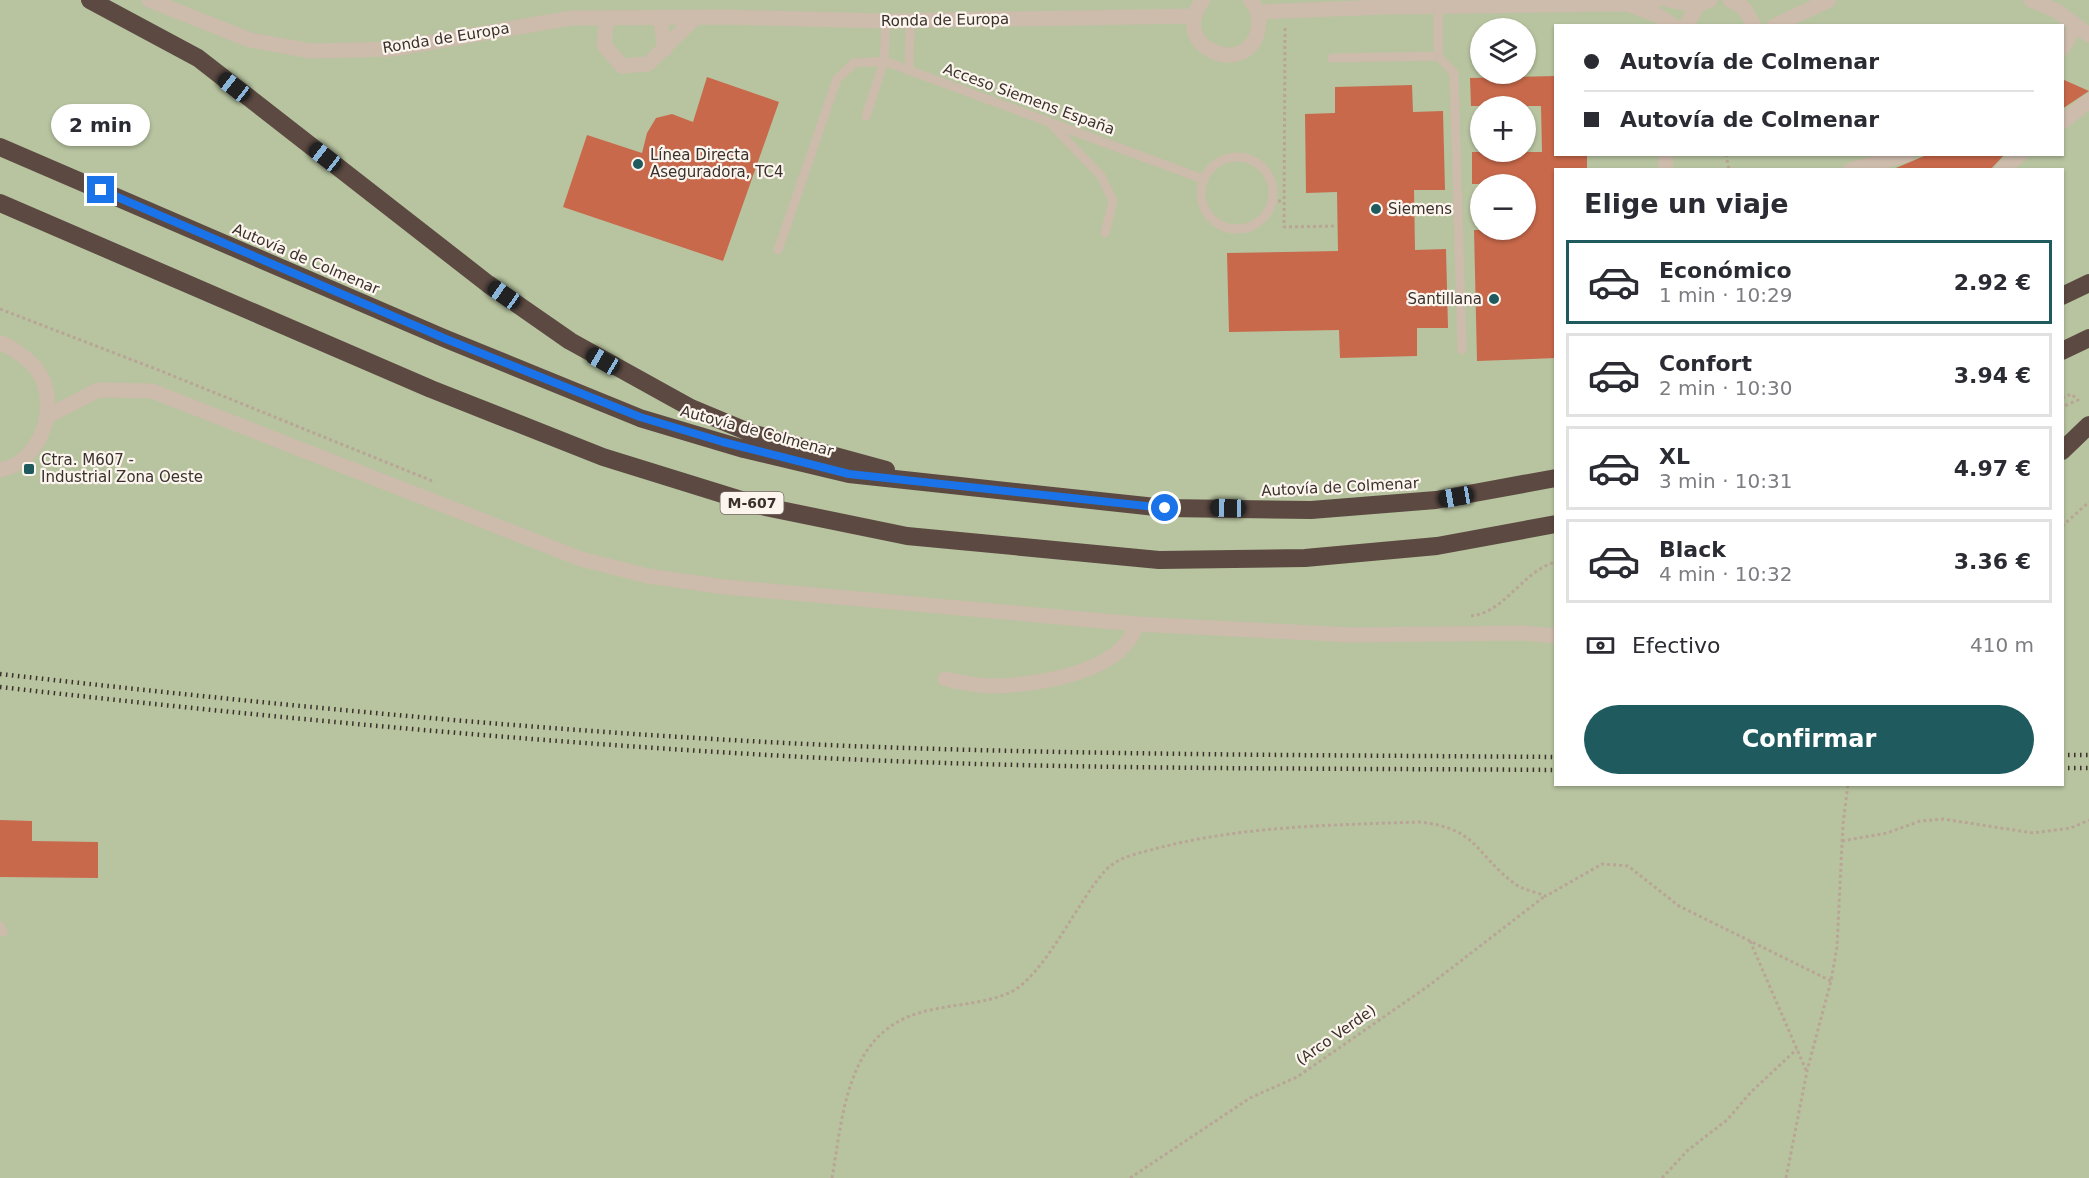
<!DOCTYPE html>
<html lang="es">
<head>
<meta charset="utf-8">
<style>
	:root { --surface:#fff; --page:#f2f2f3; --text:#2b2b33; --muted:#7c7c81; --line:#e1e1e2; --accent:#1f5a5e }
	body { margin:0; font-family:"DejaVu Sans",sans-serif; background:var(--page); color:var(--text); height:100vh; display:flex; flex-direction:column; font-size:22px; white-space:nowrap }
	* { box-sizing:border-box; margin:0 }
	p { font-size:20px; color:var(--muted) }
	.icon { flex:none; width:33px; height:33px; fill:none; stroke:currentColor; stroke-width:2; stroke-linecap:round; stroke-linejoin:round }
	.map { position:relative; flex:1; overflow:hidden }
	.panel { position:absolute; left:1554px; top:168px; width:510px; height:618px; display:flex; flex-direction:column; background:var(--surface); border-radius:0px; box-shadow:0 2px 4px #0004 }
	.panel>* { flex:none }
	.guide { position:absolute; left:1554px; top:24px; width:510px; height:132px; border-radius:0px; box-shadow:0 2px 4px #0004; display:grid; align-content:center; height:132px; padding:0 30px; background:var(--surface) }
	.fabs { position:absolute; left:1470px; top:18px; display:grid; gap:12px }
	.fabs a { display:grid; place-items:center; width:66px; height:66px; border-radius:50%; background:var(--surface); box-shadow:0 2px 4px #0004; font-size:30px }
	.end { position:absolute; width:27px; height:27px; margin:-14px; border:8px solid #1a73e8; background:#fff; box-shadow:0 0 0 3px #fff }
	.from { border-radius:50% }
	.bubble { position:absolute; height:42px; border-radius:21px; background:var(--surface); box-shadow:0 2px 4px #0004; font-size:20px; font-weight:800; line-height:42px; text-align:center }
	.car { position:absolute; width:18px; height:36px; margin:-18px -9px; border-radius:8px; box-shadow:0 0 4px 2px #0007; background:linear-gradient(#222 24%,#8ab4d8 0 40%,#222 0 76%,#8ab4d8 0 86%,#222 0) }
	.guide b { display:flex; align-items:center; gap:21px; height:57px; font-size:22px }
	.guide b+b { border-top:2px solid var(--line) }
	.guide i { width:15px; height:15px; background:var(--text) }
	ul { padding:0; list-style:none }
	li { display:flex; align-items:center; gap:18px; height:84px; margin:0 12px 9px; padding:0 18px; border:3px solid var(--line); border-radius:0px }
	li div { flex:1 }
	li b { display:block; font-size:22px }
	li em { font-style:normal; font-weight:800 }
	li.current { border-color:var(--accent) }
	li>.icon { width:54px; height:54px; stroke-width:1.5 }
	h2 { padding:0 30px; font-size:27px; line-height:72px }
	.pay { display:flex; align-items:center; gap:15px; height:66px; padding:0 30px; font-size:22px }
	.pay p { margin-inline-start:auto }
	.action { display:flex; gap:12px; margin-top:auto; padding:12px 30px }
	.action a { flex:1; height:69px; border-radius:36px; background:var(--accent); color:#fff; font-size:24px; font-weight:800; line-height:69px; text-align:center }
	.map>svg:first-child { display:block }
</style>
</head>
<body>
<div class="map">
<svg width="2089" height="1178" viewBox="0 0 2089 1178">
	<rect width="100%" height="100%" fill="#f4ebe1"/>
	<path fill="#b8c4a0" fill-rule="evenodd" d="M0 0H2089V1178H0ZM1556 26H2062V154H1556ZM1480 28H1526V74H1480ZM1480 106H1526V152H1480ZM1556 170H2062V784H1556ZM1480 184H1526V230H1480Z"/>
	<path fill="#c8694b" d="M1556 76V154H1587V170H1556V358L1477 361 1474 230H1526V184H1472V152H1542L1541 106H1471L1470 78Z
		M707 77 779 102 723 261 563 207 587 135 642 153 647 133 656 118 672 114 693 122Z
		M2062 79 2089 91 2062 109Z
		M1412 85 1413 112 1443 111 1445 190H1414L1415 250 1446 249 1448 328H1417V356L1340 358 1339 330 1229 332 1227 253 1338 251 1337 192 1306 193 1305 114 1335 113V87Z
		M1929 154H2005L1990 170H1891Z
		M0 820 32 821V841L98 842V878L0 877Z"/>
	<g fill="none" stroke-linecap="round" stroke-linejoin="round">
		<path stroke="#b9a596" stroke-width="3" stroke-dasharray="3 3" stroke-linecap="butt" d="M1285 28 1284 227 1337 226
			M1726 154 1729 170
			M1272 201H1284
			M0 309 161 371 435 482
			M2062 398 2071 394 2078 400 2062 407
			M2062 526 2089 502
			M1471 616C1506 612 1522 571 1556 562
			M1842 841 1887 833 1920 821 1943 819 2033 833 2071 828 2089 820
			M1750 941 1806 1070
			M832 1178C843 1116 846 1034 919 1013 948 1004 983 1005 1011 992 1045 975 1078 900 1105 871 1118 856 1141 853 1158 848 1243 826 1331 825 1419 822 1478 828 1474 853 1515 884 1523 890 1536 892 1546 896L1602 864 1628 866 1679 906 1831 981
			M1130 1178 1250 1098 1297 1077 1427 987 1545 896
			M1662 1178 1688 1150 1727 1120 1751 1092 1797 1049
			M1786 1178 1807 1071 1831 981 1837 947 1843 824 1848 784"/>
		<path stroke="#cdbbac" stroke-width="9" d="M1438 7V56L1454 73 1462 350
			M1332 58 1438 56
			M909 71 910 20
			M866 116 884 61 886 21
			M1051 124 1101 176 1113 201 1105 233
			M1201 193a36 36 0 1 1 72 0a36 36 0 1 1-72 0Z
			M778 250 837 79 854 63 884 61 1203 179
			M0 926 3 932"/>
		<path stroke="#cdbbac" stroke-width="15" d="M1203 0C1166 47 1248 80 1258 30 1260 19 1258 8 1250 0
			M1669 0 1698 5
			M1730 0 1744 8 1754 26
			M2031 0 2057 11 2089 35
			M1630 5 1659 16 1674 26
			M1258 12 1385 7 1627 4 1657 0
			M660 17 665 49
			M607 18 604 45 622 66 648 64 696 17
			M1686 26 1698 5 1710 0
			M1774 26 1829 0
			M2062 49 2076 26
			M2062 122 2089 101
			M1665 154 1666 170
			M1850 170 1909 154
			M2002 170 2021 154
			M0 343C6 344 11 348 16 351 28 359 41 371 45 386 55 419 36 463 0 470
			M48 416 98 390 152 391 581 559 648 576 725 587 1137 624 1352 635 1523 633 1556 636
			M945 679C961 682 979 687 996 686 1040 684 1122 673 1137 624"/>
		<path stroke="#cdbbac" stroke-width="15" d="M149 0 250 40 311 51 393 49 571 18 724 17 886 21 1195 16"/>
		<path stroke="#5c4a42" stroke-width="18" d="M90 0 198 58 488 284 570 341 691 408 751 433 886 470
			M0 147 446 339 640 418 744 449 849 474 1165 508 1311 510 1436 500 1556 478
			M0 203 431 389 603 457 761 506 907 536 1159 560 1305 558 1437 546 1556 524
			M2062 296 2089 283
			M2062 351 2089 338
			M2062 451 2089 425"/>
		<path stroke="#3b302b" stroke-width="4.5" stroke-dasharray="1.5 4.5" stroke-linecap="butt" d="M0 674C283 706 566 734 851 746 1085 755 1321 755 1556 757
			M0 687C280 719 561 745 843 759 1080 770 1318 768 1556 770
			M2062 755H2089
			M2062 768H2089"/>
	</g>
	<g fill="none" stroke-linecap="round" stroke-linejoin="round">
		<path stroke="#1a73e8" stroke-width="8" d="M101 190 446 339 640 417 723 442 849 474 1165 508"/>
	</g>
	<g fill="#1f5a5e" stroke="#fbf5ee" stroke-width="2">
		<circle cx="638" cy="164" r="6"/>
		<circle cx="1376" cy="209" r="6"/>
		<circle cx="1494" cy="299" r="6"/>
		<rect x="23" y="463" width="12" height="12" rx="3"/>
	</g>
	<g text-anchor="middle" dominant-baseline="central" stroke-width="4.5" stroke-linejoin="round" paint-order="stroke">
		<rect fill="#fbf5ee" stroke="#756b66" stroke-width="1.5" x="720.5" y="492" width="63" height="22" rx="4.5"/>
		<g font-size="14" font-weight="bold" fill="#3b302b">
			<text x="752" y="503">M-607</text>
		</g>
		<g font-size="15" fill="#3b302b" stroke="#fbf5ee">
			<text transform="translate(945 20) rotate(-1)">Ronda de Europa</text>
			<text transform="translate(446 38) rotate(-9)">Ronda de Europa</text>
			<text transform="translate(1029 99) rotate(20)">Acceso Siemens España</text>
			<text transform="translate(306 259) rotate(23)">Autovía de Colmenar</text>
			<text transform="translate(757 431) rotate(15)">Autovía de Colmenar</text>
			<text transform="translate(1340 487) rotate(-3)">Autovía de Colmenar</text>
			<text transform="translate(1336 1035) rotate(-35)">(Arco Verde)</text>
		</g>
		<g font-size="15" fill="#3b302b" stroke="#fbf5ee" text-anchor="start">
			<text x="650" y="155">Línea Directa<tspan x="650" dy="17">Aseguradora, TC4</tspan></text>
			<text x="1388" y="209">Siemens</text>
			<text x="1482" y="299" text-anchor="end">Santillana</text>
			<text x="41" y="460">Ctra. M607 -<tspan x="41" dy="17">Industrial Zona Oeste</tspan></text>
		</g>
	</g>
</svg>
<div class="fabs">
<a><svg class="icon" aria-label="layers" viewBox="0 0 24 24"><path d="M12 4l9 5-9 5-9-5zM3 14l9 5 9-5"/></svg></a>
<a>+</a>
<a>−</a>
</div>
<i class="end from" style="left:1165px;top:508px"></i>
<i class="end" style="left:101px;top:190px"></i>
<div class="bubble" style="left:51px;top:104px;width:99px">2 min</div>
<i class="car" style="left:234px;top:87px;rotate:308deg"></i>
<i class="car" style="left:325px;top:157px;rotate:308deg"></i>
<i class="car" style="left:504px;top:295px;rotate:305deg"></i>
<i class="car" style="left:603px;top:361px;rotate:300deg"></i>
<i class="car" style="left:1456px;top:497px;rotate:260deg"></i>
<i class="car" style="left:1228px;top:508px;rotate:271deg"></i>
<div class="guide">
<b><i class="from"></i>Autovía de Colmenar</b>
<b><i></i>Autovía de Colmenar</b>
</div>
<section class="panel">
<h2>Elige un viaje</h2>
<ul>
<li class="current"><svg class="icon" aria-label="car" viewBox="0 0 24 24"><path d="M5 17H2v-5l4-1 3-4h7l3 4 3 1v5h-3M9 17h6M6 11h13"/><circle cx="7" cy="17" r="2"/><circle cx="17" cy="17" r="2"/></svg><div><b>Económico</b><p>1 min · 10:29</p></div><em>2.92 €</em></li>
<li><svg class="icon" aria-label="car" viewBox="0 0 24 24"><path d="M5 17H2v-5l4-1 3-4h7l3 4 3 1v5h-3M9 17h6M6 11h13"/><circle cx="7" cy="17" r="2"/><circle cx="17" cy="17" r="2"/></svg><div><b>Confort</b><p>2 min · 10:30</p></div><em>3.94 €</em></li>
<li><svg class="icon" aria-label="car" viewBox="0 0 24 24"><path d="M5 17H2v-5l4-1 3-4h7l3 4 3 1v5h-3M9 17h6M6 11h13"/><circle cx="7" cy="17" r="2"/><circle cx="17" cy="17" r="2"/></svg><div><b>XL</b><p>3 min · 10:31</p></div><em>4.97 €</em></li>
<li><svg class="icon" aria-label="car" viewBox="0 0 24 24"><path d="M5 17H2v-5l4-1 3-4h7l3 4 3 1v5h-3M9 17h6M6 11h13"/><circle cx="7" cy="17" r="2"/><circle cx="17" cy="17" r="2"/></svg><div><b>Black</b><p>4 min · 10:32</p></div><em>3.36 €</em></li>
</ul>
<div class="pay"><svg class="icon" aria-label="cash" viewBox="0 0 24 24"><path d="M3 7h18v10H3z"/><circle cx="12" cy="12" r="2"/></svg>Efectivo<p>410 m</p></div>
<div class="action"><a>Confirmar</a></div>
</section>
</div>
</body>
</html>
